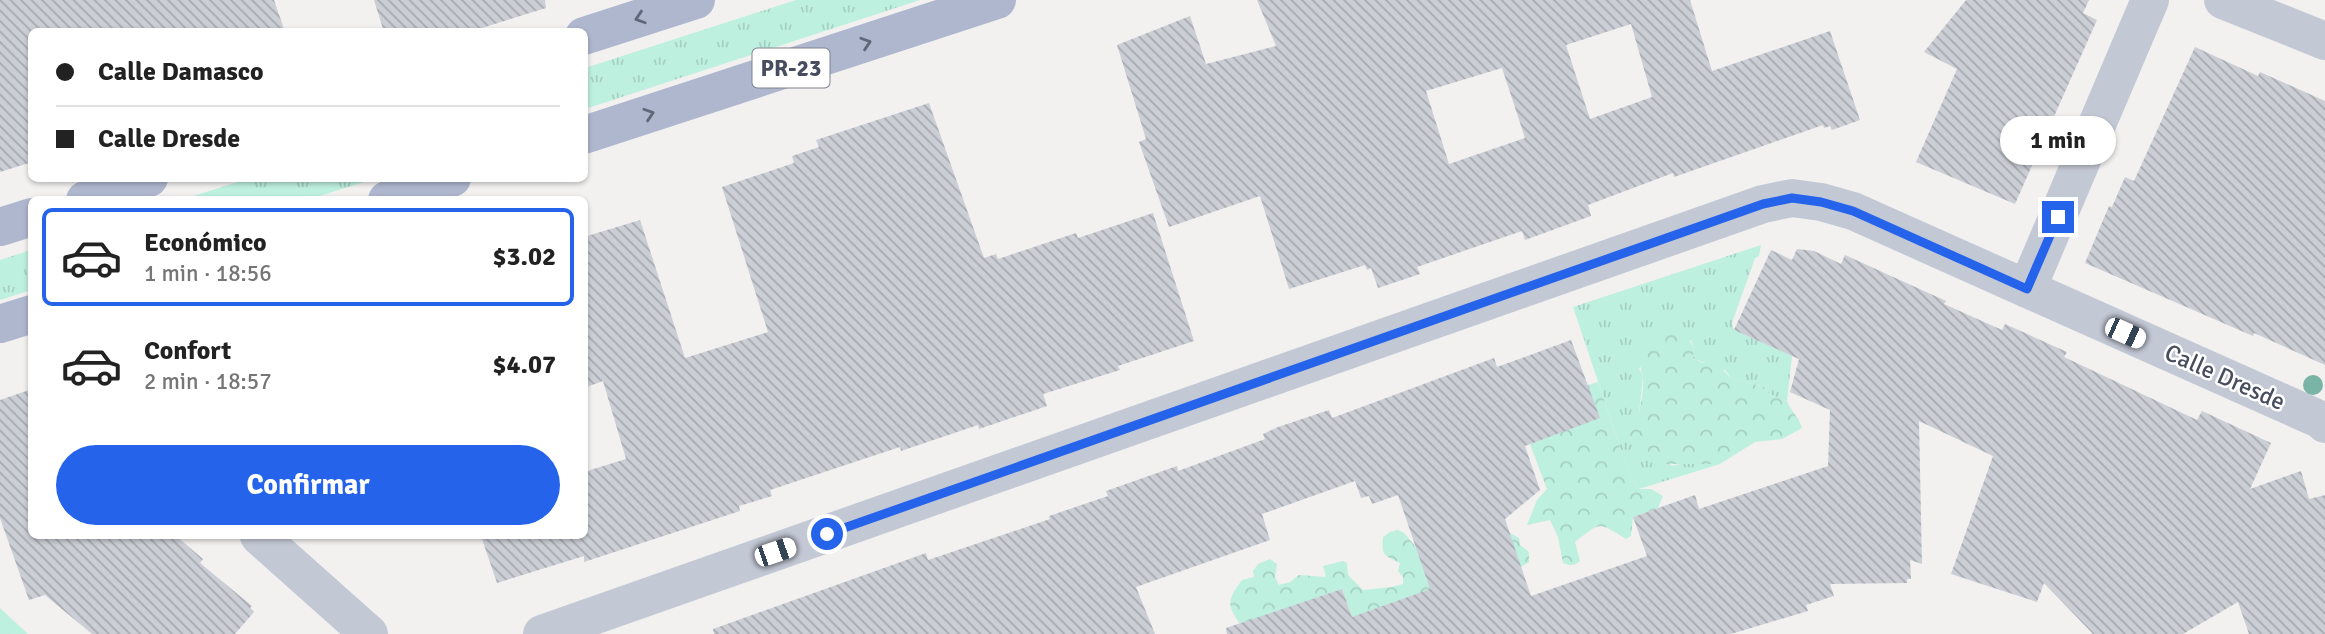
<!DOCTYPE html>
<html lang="es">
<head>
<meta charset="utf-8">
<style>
	:root { --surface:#fff; --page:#f2f2f2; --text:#222; --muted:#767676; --line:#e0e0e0; --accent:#2563eb }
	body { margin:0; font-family:Signika,sans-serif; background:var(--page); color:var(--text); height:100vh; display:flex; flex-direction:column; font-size:26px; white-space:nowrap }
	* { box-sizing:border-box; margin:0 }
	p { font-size:23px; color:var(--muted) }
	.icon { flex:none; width:38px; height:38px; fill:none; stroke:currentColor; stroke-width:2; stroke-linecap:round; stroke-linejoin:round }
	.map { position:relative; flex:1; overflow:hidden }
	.panel { position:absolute; left:28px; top:196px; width:560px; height:343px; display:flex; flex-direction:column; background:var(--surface); border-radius:10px; box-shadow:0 2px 5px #0004 }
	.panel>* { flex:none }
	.guide { position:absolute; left:28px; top:28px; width:560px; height:154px; border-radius:10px; box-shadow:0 2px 5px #0004; display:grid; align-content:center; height:154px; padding:0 28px; background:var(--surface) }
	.end { position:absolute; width:32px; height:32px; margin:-16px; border:9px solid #2563eb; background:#fff; box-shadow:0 0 0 4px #fff }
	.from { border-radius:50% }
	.bubble { position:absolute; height:49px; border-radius:24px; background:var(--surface); box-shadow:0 2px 5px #0004; font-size:23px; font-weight:800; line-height:49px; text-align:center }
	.car { position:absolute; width:21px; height:42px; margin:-21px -10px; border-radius:9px; box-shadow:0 0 5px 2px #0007; background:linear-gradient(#fff 24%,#345 0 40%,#fff 0 76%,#345 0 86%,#fff 0) }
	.guide b { display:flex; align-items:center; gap:24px; height:66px; font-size:26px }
	.guide b+b { border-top:2px solid var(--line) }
	.guide i { width:18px; height:18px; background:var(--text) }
	ul { padding:12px 0 0; list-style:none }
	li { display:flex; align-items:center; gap:21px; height:98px; margin:0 14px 10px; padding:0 14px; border:4px solid transparent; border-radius:10px }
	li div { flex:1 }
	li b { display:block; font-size:26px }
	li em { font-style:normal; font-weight:800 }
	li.current { border-color:var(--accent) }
	li>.icon { width:63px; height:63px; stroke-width:1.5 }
	.action { display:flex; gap:14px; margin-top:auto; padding:14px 28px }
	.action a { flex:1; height:80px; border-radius:42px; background:var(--accent); color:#fff; font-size:28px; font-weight:800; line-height:80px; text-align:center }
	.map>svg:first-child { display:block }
</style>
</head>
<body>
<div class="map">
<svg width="2325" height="634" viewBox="0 0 2325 634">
	<defs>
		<pattern id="grass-tufts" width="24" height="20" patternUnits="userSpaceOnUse" patternTransform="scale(1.75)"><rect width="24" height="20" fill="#bef0df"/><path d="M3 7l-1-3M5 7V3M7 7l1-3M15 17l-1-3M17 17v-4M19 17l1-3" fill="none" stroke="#a5cfc2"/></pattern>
		<pattern id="forest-crowns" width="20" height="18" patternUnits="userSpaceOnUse" patternTransform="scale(1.75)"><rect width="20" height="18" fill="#bef0df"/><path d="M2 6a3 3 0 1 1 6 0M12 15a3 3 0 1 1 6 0" fill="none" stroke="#a5cfc2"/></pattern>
		<pattern id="building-back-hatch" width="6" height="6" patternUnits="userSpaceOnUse" patternTransform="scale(1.75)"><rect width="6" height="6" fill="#ccced6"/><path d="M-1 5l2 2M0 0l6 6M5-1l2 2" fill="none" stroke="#a7a9b1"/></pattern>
	</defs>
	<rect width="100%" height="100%" fill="#f2f1f0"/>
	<path fill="url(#grass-tufts)" d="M796 0H920L585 109V68Z
		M247 179V178L374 179 310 199H184Z
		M1761 245 1759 256 1755 258 1732 323 1734 330 1792 356 1787 401 1769 394 1764 387 1731 378 1726 371 1692 358 1694 349 1691 340 1639 368 1643 376 1639 413 1631 417 1672 466 1685 463 1720 464 1639 489 1628 471 1573 307Z
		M31 250V290L0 300V260Z"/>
	<path fill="url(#forest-crowns)" d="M1685 331 1694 349 1692 358 1703 363 1715 362 1731 378 1764 387 1769 394 1787 401C1791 412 1799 417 1802 428L1782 439 1755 442 1720 464H1656L1642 459 1628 440 1627 423 1631 417 1639 413C1641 402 1644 389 1643 378 1642 369 1638 359 1636 349L1648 337Z
		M1598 382 1628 471 1639 489H1651L1663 496 1658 508 1633 517 1631 536 1626 539C1598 521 1600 522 1575 542L1580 561C1574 566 1571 566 1563 563L1558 537 1550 520 1527 525 1537 500 1547 489 1530 444 1588 385Z
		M1398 530 1404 533 1416 547 1507 531 1519 538 1520 545 1529 552V562L1521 567 1484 570 1392 603 1358 634 1342 589 1241 625C1226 605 1227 600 1242 580L1254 577 1253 571 1258 564 1270 559 1277 564 1275 577 1279 585 1290 582 1299 575 1326 577 1323 566 1343 561 1347 563 1348 575 1363 590 1391 587 1403 584V577L1398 571 1400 563C1385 555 1381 557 1383 537L1390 532Z
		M0 608 28 634H0Z"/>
	<path fill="url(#building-back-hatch)" fill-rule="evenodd" d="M0 0H274L285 32H32V162L0 172Z
		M374 0H545L546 8 469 32H384Z
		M1257 0H1690L1712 71 1830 31 1860 120 1832 130 1830 126 1824 128 1823 125 1674 177 1673 173 1588 205 1591 216 1525 240 1522 231 1417 267 1420 274 1378 288 1371 268 1367 270 1365 265 1289 289 1260 196 1169 227 1139 142 1146 139 1117 45 1190 16 1206 64 1276 46ZM1631 24 1652 97 1590 119 1566 45ZM1502 68 1525 138 1449 164 1426 91Z
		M1966 0H2089L2083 13 2097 20 2015 204 1916 162 1957 69 1924 52Z
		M2195 47 2258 76 2260 72 2325 101V365L2254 333 2253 336 2085 263 2109 206 2112 207 2125 177 2134 181Z
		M929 103 984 258 996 254 998 259 1076 233 1078 238 1153 213 1194 341 1118 366 1120 370 1043 394 1047 406 979 429 978 425 901 451 900 447 770 490 772 496 739 506 740 511 584 562V556L497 583 481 536H584V472L626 459 603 381 584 388V237L640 220 685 358 768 332 722 187 794 163 792 156 819 147 816 140Z
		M1797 249 1814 251 1841 264 1845 255 1946 301 1944 304 2002 330 2005 324 2067 352 2064 357 2197 420 2202 411 2271 443 2250 489 2301 471 2309 499 2325 495V634H2249L2238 602 2183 634H2093L2044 583 2037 602 1951 574 1993 456 1919 421 1922 564 1910 560 1911 579H1907V583L1830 584 1834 596 1806 605 1808 611 1731 634H1227L1226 628 1342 589 1352 617 1430 589 1398 495 1372 504 1369 496 1361 498 1355 481 1262 514 1270 540 1136 587 1155 634H714L713 629 926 553 928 560 1050 519 1049 516 1108 496 1106 491 1177 466 1178 471 1265 439 1263 434 1278 427 1329 410 1332 418 1494 358 1497 367 1571 340 1600 418 1525 446 1540 490 1505 519 1531 596 1647 556 1633 517 1695 495 1699 509 1828 466 1830 410 1790 392 1799 359 1734 330 1771 250 1792 260Z
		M32 389V536H176L203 559 200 563 252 606 250 608 254 612 235 634H92L45 595 29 600 0 518V400Z"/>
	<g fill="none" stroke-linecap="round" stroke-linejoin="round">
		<path stroke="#c3c8d5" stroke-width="38" d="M2223 0 2325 41
			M2027 289 2150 0
			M259 536 369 634
			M542 634 1763 204 1792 198 1821 202 1853 211 2321 420 2325 424"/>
		<path stroke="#afb7cf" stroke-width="38" d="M584 36 696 0
			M584 135 997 0
			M85 200 149 178
			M387 200 452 178
			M0 227 32 217
			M0 324 32 314"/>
	</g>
	<circle fill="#79b4a6" cx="2313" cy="385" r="10"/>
	<defs><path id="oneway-chevron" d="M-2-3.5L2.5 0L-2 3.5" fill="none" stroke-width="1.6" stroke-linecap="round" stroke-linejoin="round" transform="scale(1.75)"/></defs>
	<g stroke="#61687a">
		<use href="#oneway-chevron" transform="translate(640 18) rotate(162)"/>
		<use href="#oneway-chevron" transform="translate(866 43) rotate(-18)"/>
		<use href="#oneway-chevron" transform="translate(649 114) rotate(-18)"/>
	</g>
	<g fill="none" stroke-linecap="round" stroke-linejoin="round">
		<path stroke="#2563eb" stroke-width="9" d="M827 534 1763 204 1792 198 1821 202 1853 211 2027 289 2058 217"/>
	</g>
	<g text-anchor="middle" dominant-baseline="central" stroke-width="5" stroke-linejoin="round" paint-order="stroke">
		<rect fill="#fff" stroke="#7e828e" stroke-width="2" x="752.5" y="48.5" width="77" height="39" rx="5"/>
		<g font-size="23" font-weight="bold" fill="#474d5e">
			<text x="791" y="68">PR-23</text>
		</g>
		<g font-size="24" fill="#474d5e" stroke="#fff">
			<text transform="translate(2225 377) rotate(24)">Calle Dresde</text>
		</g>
	</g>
</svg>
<i class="end from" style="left:827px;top:534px"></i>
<i class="end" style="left:2058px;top:217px"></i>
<div class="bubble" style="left:2000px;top:116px;width:116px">1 min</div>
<i class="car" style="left:2125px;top:333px;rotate:114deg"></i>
<i class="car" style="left:775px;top:552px;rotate:71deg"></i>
<div class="guide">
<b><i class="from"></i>Calle Damasco</b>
<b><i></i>Calle Dresde</b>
</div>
<section class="panel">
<ul>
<li class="current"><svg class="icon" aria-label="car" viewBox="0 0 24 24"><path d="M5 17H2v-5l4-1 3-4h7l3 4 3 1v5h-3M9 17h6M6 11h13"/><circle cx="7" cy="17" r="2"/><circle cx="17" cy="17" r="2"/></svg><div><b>Económico</b><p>1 min · 18:56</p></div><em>$3.02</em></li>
<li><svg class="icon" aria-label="car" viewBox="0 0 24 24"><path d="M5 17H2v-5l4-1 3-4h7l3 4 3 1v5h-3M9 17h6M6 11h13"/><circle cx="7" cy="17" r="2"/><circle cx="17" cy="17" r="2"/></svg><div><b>Confort</b><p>2 min · 18:57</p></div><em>$4.07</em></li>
</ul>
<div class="action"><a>Confirmar</a></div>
</section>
</div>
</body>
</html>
